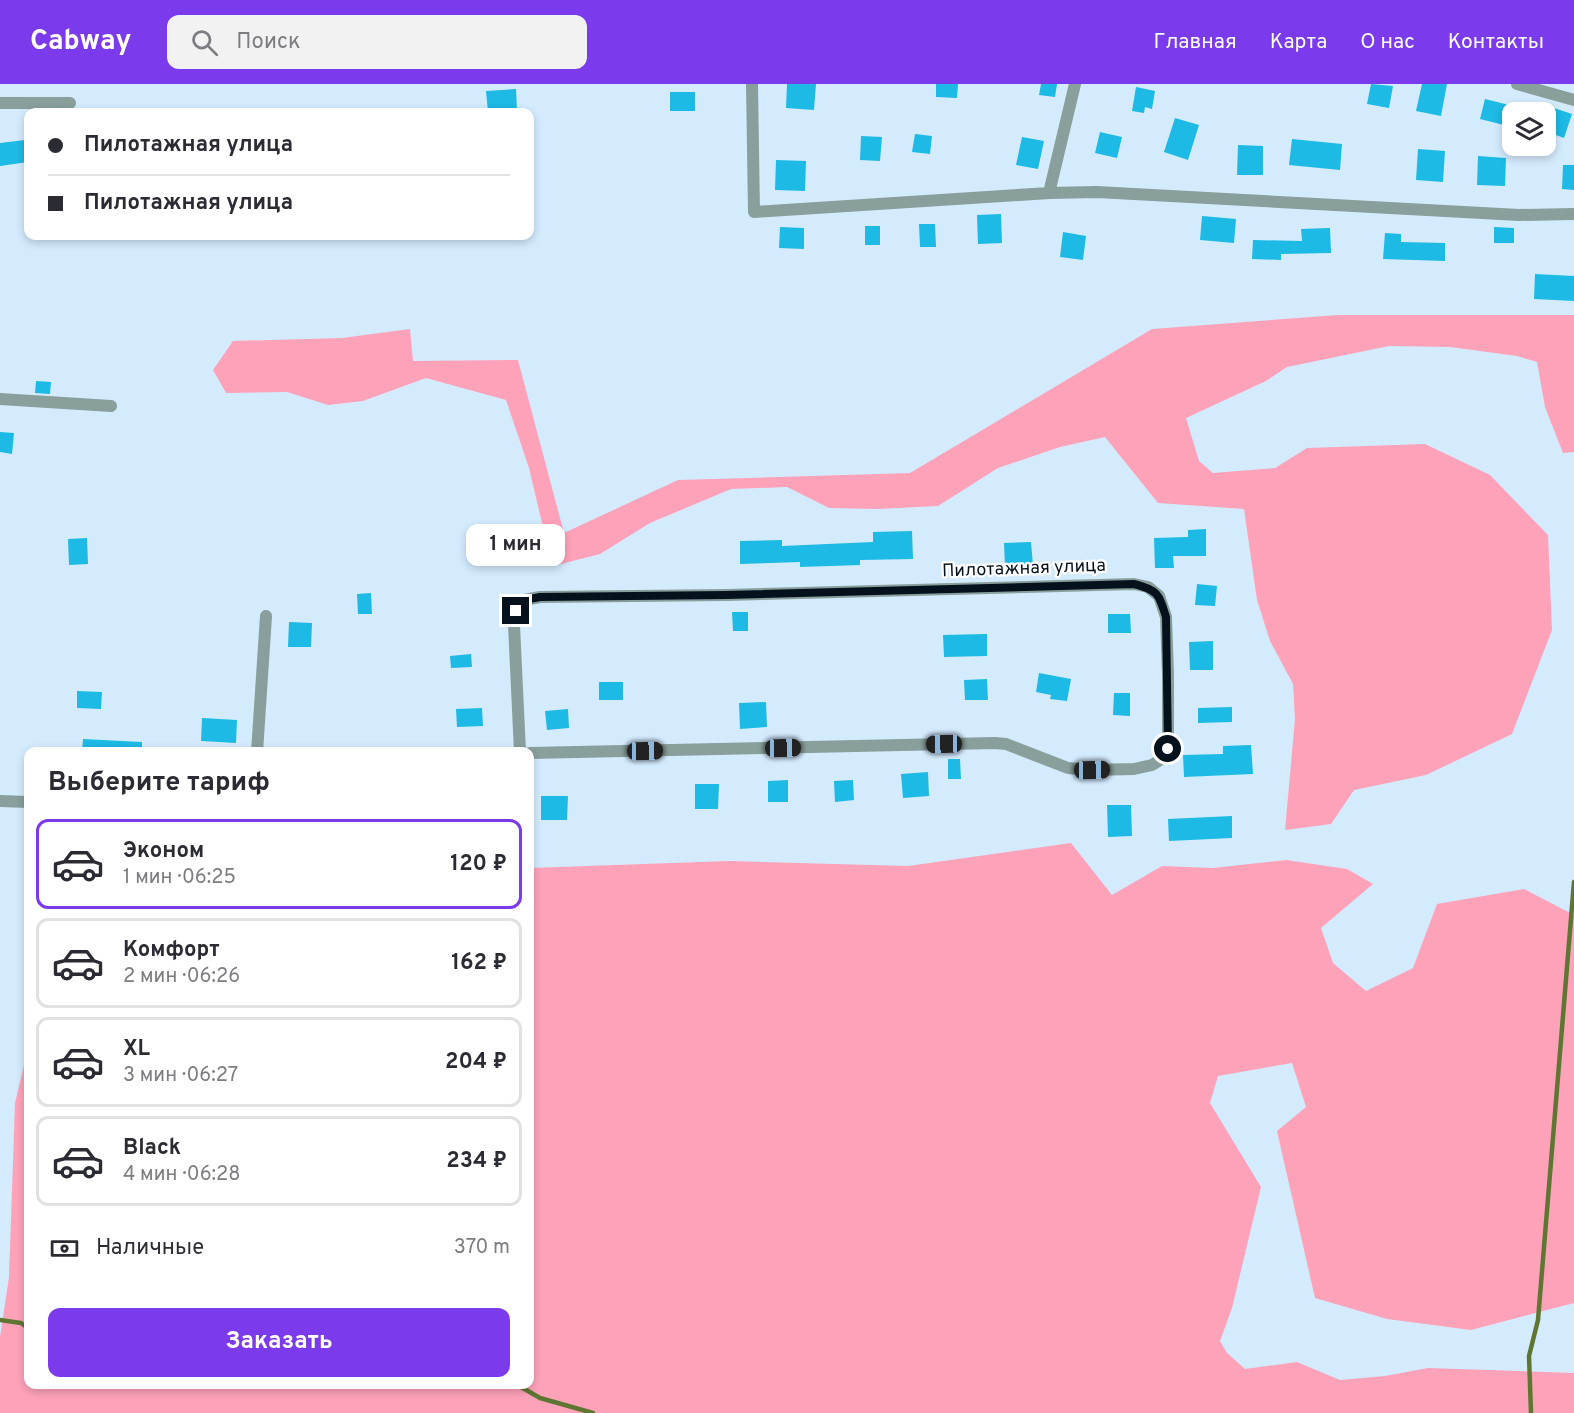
<!DOCTYPE html>
<html lang="ru">
<head>
<meta charset="utf-8">
<style>
	:root { --surface:#fff; --page:#f2f2f3; --text:#2b2b33; --muted:#7c7c81; --line:#e1e1e2; --accent:#7c3aed }
	body { margin:0; font-family:Overpass,sans-serif; background:var(--page); color:var(--text); height:100vh; display:flex; flex-direction:column; font-size:22px; white-space:nowrap }
	* { box-sizing:border-box; margin:0 }
	p { font-size:20px; color:var(--muted) }
	.icon { flex:none; width:33px; height:33px; fill:none; stroke:currentColor; stroke-width:2; stroke-linecap:round; stroke-linejoin:round }
	.map { position:relative; flex:1; overflow:hidden }
	.details { position:absolute; left:24px; top:663px; width:510px; height:642px; display:flex; flex-direction:column; background:var(--surface); border-radius:12px; box-shadow:0 3px 9px #0003 }
	.details>* { flex:none }
	.guide { position:absolute; left:24px; top:24px; width:510px; height:132px; border-radius:12px; box-shadow:0 3px 9px #0003; display:grid; align-content:center; height:132px; padding:0 24px; background:var(--surface) }
	.buttons { position:absolute; left:1502px; top:18px; display:grid; gap:12px }
	.buttons a { display:grid; place-items:center; width:54px; height:54px; border-radius:12px; background:var(--surface); box-shadow:0 3px 9px #0003; font-size:30px }
	.end { position:absolute; width:27px; height:27px; margin:-14px; border:8px solid #05121d; background:#fff; box-shadow:0 0 0 3px #fff }
	.from { border-radius:50% }
	.bubble { position:absolute; height:42px; border-radius:12px; background:var(--surface); box-shadow:0 3px 9px #0003; font-size:20px; font-weight:700; line-height:42px; text-align:center }
	.car { position:absolute; width:18px; height:36px; margin:-18px -9px; border-radius:8px; box-shadow:0 0 4px 2px #0007; background:linear-gradient(#222 24%,#8ab4d8 0 40%,#222 0 76%,#8ab4d8 0 86%,#222 0) }
	.guide b { display:flex; align-items:center; gap:21px; height:57px; font-size:22px }
	.guide b+b { border-top:2px solid var(--line) }
	.guide i { width:15px; height:15px; background:var(--text) }
	ul { padding:0; list-style:none }
	li { display:flex; align-items:center; gap:18px; height:90px; margin:0 12px 9px; padding:0 12px; border:3px solid var(--line); border-radius:12px }
	li div { flex:1 }
	li b { display:block; font-size:22px }
	li em { font-style:normal; font-weight:700 }
	li.active { border-color:var(--accent) }
	li>.icon { width:54px; height:54px; stroke-width:1.5 }
	h2 { padding:0 24px; font-size:27px; line-height:72px }
	.pay { display:flex; align-items:center; gap:15px; height:66px; padding:0 24px; font-size:22px }
	.pay p { margin-inline-start:auto }
	.action { display:flex; gap:12px; margin-top:auto; padding:12px 24px }
	.action a { flex:1; height:69px; border-radius:12px; background:var(--accent); color:#fff; font-size:24px; font-weight:700; line-height:69px; text-align:center }
	header { display:flex; align-items:center; gap:36px; box-sizing:border-box; height:84px; padding:0 30px; background:var(--accent); color:#fff }
	header strong { font-size:28px }
	nav { display:flex; gap:33px; margin-inline-start:auto; font-size:21px }
	.search { width:420px; height:54px; background:var(--page); display:flex; align-items:center; gap:15px; box-sizing:border-box; padding:0 21px; border-radius:12px; color:var(--muted); font-size:22px }
	.map>svg:first-child { display:block }
</style>
</head>
<body>
<header>
<strong>Cabway</strong>
<div class="search"><svg class="icon" aria-label="search" viewBox="0 0 24 24"><circle cx="10" cy="10" r="6"/><path d="M15 15l6 6"/></svg>Поиск</div>
<nav><a>Главная</a><a>Карта</a><a>О нас</a><a>Контакты</a></nav>
</header>
<div class="map">
<svg width="1574" height="1329" viewBox="0 0 1574 1329">
	<rect width="100%" height="100%" fill="#d4ebfe"/>
	<path fill="#fea2ba" d="M1338 231H1574V368L1563 369 1545 323 1537 278 1517 272 1450 263 1389 262 1287 283 1266 297 1186 334 1199 377 1213 389 1275 384 1307 364 1425 360 1490 391 1548 451 1552 546 1512 650 1426 691 1354 706 1331 740 1285 746 1295 635 1293 600 1270 557 1257 516 1244 425 1158 419 1105 353 1060 363 998 384 938 422 877 425 829 424 787 403 731 405 650 439 600 470 557 481 542 439 529 384 506 316 426 294 363 317 328 321 287 308 226 309 213 286 233 257 342 254 410 245 413 277 518 276 564 449 678 396 910 389 1152 245Z
		M1071 759 1112 811 1162 782 1213 784 1286 776 1347 785 1373 800 1321 844 1333 879 1366 907 1413 884 1437 820 1524 805 1574 831V1219L1471 1246 1387 1235 1315 1214 1277 1047 1306 1023 1292 979 1218 992 1210 1019 1261 1103 1232 1224 1220 1257 1227 1269 1245 1285 1297 1278 1340 1296 1385 1292 1428 1284 1574 1289V1329H0V1253L9 1193 15 1019 28 964V1300H530V784L729 777 908 782Z"/>
	<g fill="none" stroke-linecap="round" stroke-linejoin="round">
		<path stroke="#5f7632" stroke-width="4.5" d="M0 1236 21 1239 28 1244
			M516 1300 540 1314 593 1329
			M1531 1329 1529 1272 1538 1236 1574 798"/>
	</g>
	<path fill="#1cbae5" d="M787 0H816L814 26 786 24Z
		M936 0H958L957 14 936 13Z
		M1041 0H1057L1055 13 1039 11Z
		M1371 0 1393 2 1389 24 1367 20Z
		M1422 0H1447L1441 32 1416 27Z
		M1136 3 1155 7 1152 25 1145 23 1144 29 1132 27Z
		M516 5 517 26 488 28 486 7Z
		M670 8H695V27H670Z
		M1485 15 1509 21 1504 41 1480 35Z
		M1545 21 1572 30 1564 54 1545 47Z
		M1175 34 1199 41 1188 76 1164 68Z
		M1100 48 1122 53 1117 74 1095 69Z
		M915 50 932 52 930 70 912 68Z
		M861 52 882 53 880 77 860 76Z
		M1022 53 1044 57 1038 85 1016 81Z
		M1292 55 1342 60 1340 86 1289 81Z
		M25 56 28 78 0 82V59Z
		M1238 61 1263 62V91H1237Z
		M1418 65 1445 67 1443 98 1416 96Z
		M1478 72 1506 74 1505 102 1477 101Z
		M776 76 806 77 805 107 775 106Z
		M1563 81H1574V106L1562 105Z
		M1001 130 1002 159 978 160 977 131Z
		M1202 132 1236 135 1234 159 1200 156Z
		M919 140H935L936 163H920Z
		M865 142H880V161H865Z
		M780 143 804 144V165L779 164Z
		M1494 143 1514 144V159H1494Z
		M1330 144 1331 169 1281 170V176L1252 175 1253 156 1302 157 1301 145Z
		M1063 148 1086 152 1083 176 1060 173Z
		M1385 149 1401 150V158L1445 159V177L1383 175Z
		M1535 190 1574 192V217L1534 215Z
		M36 297 51 298 50 310 35 309Z
		M0 348 14 349 12 370 0 368Z
		M1206 445V472H1173L1174 484H1155L1154 454 1188 453V446Z
		M912 447 913 475 860 476V481L800 483V478L740 480V457L782 456V462L873 458V448Z
		M87 454 88 480 69 481 68 455Z
		M1031 458 1033 481 1005 482 1004 459Z
		M1197 500 1217 502 1215 522 1195 521Z
		M371 509 372 530H358L357 510Z
		M732 528H748V547H733Z
		M1108 530H1130L1131 549H1108Z
		M289 538 312 539 311 563H288Z
		M987 550V572L944 573 943 551Z
		M1213 557V586H1190L1189 558Z
		M471 570 472 583 451 584 450 572Z
		M1039 589 1071 595 1067 617 1050 615 1051 611 1036 608Z
		M987 595 988 616H965L964 596Z
		M599 598H623V616H599Z
		M77 607 102 608 101 625 77 624Z
		M1114 609H1130V632L1113 631Z
		M766 618 767 643 740 645 739 619Z
		M1232 623V638L1198 639V624Z
		M482 624 483 642 457 643 456 625Z
		M568 625 569 644 547 646 545 627Z
		M202 634 237 636 236 659 201 657Z
		M83 655 142 658V668H82Z
		M1251 661 1253 690 1184 693 1183 671 1223 670V662Z
		M948 675H960L961 695H948Z
		M928 688 929 712 903 714 901 690Z
		M788 696V718H768V697Z
		M853 696 854 716 835 718 834 697Z
		M695 700H719L718 725H695Z
		M541 712H568L567 736H541Z
		M1107 721H1131L1132 752 1108 753Z
		M1232 732V754L1169 757 1168 735Z"/>
	<g fill="none" stroke-linecap="round" stroke-linejoin="round">
		<path stroke="#889f9b" stroke-width="12" d="M752 0 754 128 1049 109 1097 108 1519 131 1574 130
			M1517 0 1574 16
			M0 19H70
			M1049 109 1075 0
			M0 315 111 322
			M257 668 266 532
			M520 668 514 541 516 527 524 516 540 513 726 511 1134 500 1148 503 1159 512 1166 533 1168 590V665L1160 676 1152 681 1134 685 1092 686 1068 684 1006 660 995 659 530 669
			M0 717 28 718"/>
	</g>
	<g fill="none" stroke-linecap="round" stroke-linejoin="round">
		<path stroke="#05121d" stroke-width="8" d="M516 527 524 516 540 513 726 511 1134 500C1158 506 1159 510 1166 533L1168 665"/>
	</g>
	<g text-anchor="middle" dominant-baseline="central" stroke-width="4.5" stroke-linejoin="round" paint-order="stroke">
		<g font-size="18" fill="#05121d" stroke="#fff">
			<text transform="translate(1024 485) rotate(-2)">Пилотажная улица</text>
		</g>
	</g>
</svg>
<div class="buttons">
<a><svg class="icon" aria-label="layers" viewBox="0 0 24 24"><path d="M12 4l9 5-9 5-9-5zM3 14l9 5 9-5"/></svg></a>
</div>
<i class="end from" style="left:1168px;top:665px"></i>
<i class="end" style="left:516px;top:527px"></i>
<div class="bubble" style="left:466px;top:440px;width:99px">1 мин</div>
<i class="car" style="left:944px;top:660px;rotate:269deg"></i>
<i class="car" style="left:783px;top:664px;rotate:89deg"></i>
<i class="car" style="left:645px;top:667px;rotate:89deg"></i>
<i class="car" style="left:1092px;top:686px;rotate:89deg"></i>
<div class="guide">
<b><i class="from"></i>Пилотажная улица</b>
<b><i></i>Пилотажная улица</b>
</div>
<section class="details">
<h2>Выберите тариф</h2>
<ul>
<li class="active"><svg class="icon" aria-label="car" viewBox="0 0 24 24"><path d="M5 17H2v-5l4-1 3-4h7l3 4 3 1v5h-3M9 17h6M6 11h13"/><circle cx="7" cy="17" r="2"/><circle cx="17" cy="17" r="2"/></svg><div><b>Эконом</b><p>1 мин · 06:25</p></div><em>120 ₽</em></li>
<li><svg class="icon" aria-label="car" viewBox="0 0 24 24"><path d="M5 17H2v-5l4-1 3-4h7l3 4 3 1v5h-3M9 17h6M6 11h13"/><circle cx="7" cy="17" r="2"/><circle cx="17" cy="17" r="2"/></svg><div><b>Комфорт</b><p>2 мин · 06:26</p></div><em>162 ₽</em></li>
<li><svg class="icon" aria-label="car" viewBox="0 0 24 24"><path d="M5 17H2v-5l4-1 3-4h7l3 4 3 1v5h-3M9 17h6M6 11h13"/><circle cx="7" cy="17" r="2"/><circle cx="17" cy="17" r="2"/></svg><div><b>XL</b><p>3 мин · 06:27</p></div><em>204 ₽</em></li>
<li><svg class="icon" aria-label="car" viewBox="0 0 24 24"><path d="M5 17H2v-5l4-1 3-4h7l3 4 3 1v5h-3M9 17h6M6 11h13"/><circle cx="7" cy="17" r="2"/><circle cx="17" cy="17" r="2"/></svg><div><b>Black</b><p>4 мин · 06:28</p></div><em>234 ₽</em></li>
</ul>
<div class="pay"><svg class="icon" aria-label="cash" viewBox="0 0 24 24"><path d="M3 7h18v10H3z"/><circle cx="12" cy="12" r="2"/></svg>Наличные<p>370 m</p></div>
<div class="action"><a>Заказать</a></div>
</section>
</div>
</body>
</html>
